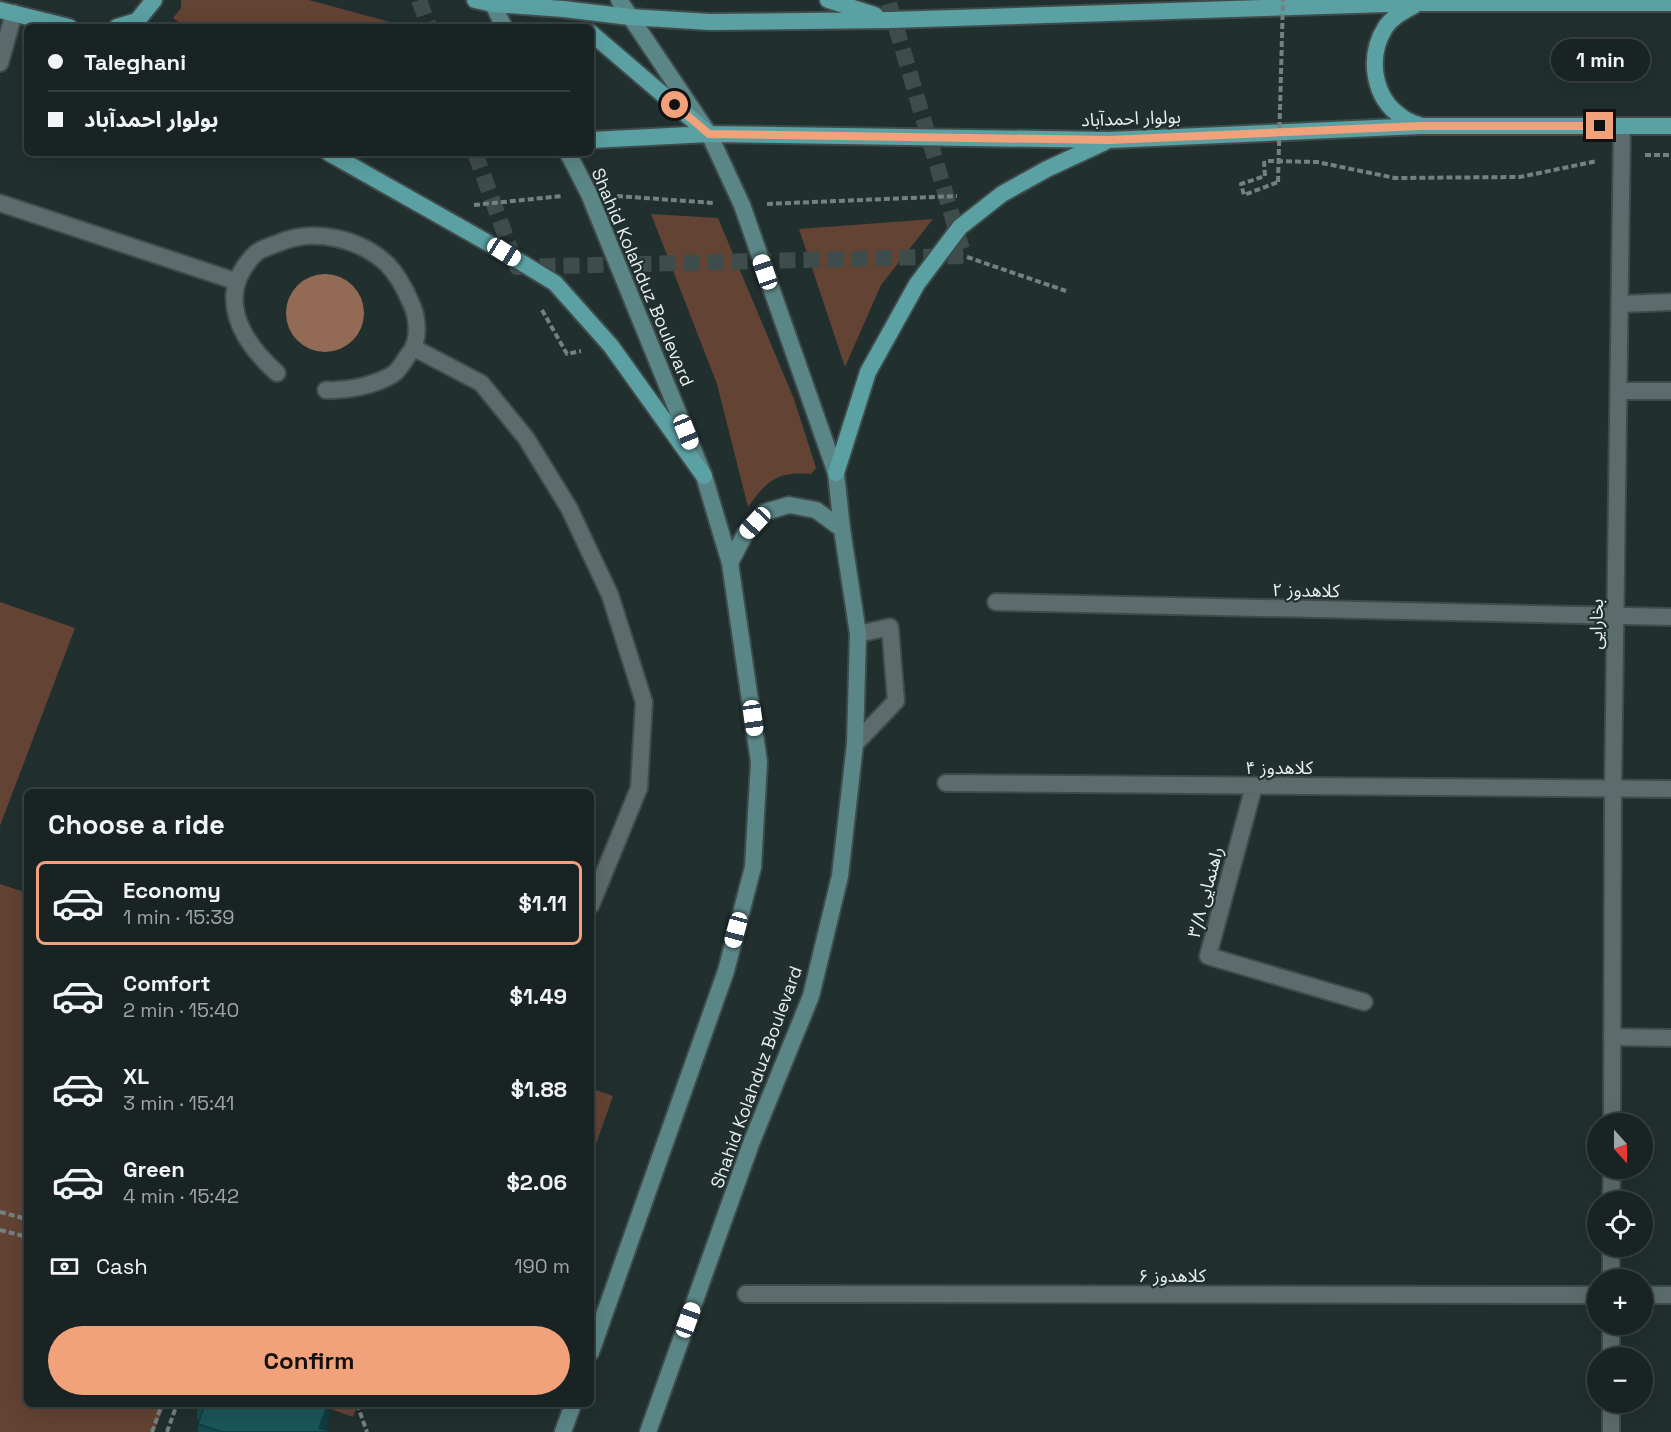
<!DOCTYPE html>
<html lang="en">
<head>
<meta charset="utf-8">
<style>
	:root { --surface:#192323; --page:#222b2b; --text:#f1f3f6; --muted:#9fa4a6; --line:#374041; --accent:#f1a27b }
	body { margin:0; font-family:"Space Grotesk","Noto Sans Arabic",sans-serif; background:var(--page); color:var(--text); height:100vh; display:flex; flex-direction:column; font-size:22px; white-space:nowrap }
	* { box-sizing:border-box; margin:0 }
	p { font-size:20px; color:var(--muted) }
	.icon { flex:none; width:33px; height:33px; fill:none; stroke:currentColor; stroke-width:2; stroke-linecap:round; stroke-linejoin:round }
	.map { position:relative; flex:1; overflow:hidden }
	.drawer { position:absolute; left:24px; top:789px; width:570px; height:618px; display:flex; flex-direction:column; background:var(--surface); border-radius:9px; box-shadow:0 6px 24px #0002,0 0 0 2px var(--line) }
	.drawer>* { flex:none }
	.guide { position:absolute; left:24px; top:24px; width:570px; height:132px; border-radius:9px; box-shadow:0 6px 24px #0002,0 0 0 2px var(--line); display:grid; align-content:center; height:132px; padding:0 24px; background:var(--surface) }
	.needle { width:39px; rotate:159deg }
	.tools { position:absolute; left:1587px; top:1113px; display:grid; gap:12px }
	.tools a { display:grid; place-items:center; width:66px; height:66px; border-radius:50%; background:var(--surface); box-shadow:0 6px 24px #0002,0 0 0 2px var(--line); font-size:30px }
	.end { position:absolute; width:27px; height:27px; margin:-14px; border:8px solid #f1a27b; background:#111; box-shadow:0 0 0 3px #111 }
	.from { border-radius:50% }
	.bubble { position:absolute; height:42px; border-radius:21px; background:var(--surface); box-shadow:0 6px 24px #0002,0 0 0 2px var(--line); font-size:20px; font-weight:700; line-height:42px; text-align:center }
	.car { position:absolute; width:18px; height:36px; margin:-18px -9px; border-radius:8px; box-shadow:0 0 4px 2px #0007; background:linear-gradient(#fff 24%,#345 0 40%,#fff 0 76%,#345 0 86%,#fff 0) }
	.guide b { display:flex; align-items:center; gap:21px; height:57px; font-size:22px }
	.guide b+b { border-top:2px solid var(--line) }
	.guide i { width:15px; height:15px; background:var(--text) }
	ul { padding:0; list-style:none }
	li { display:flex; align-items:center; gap:18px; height:84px; margin:0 12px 9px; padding:0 12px; border:3px solid transparent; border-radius:9px }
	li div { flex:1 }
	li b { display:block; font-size:22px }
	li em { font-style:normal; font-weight:700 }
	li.active { border-color:var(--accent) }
	li>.icon { width:54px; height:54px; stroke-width:1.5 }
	h2 { padding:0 24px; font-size:27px; line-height:72px }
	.pay { display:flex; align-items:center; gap:15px; height:66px; padding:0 24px; font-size:22px }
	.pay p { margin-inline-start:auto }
	.cta { display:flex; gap:12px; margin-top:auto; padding:12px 24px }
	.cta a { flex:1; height:69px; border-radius:36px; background:var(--accent); color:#111; font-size:24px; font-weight:700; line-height:69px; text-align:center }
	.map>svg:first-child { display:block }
</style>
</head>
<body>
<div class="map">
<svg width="1671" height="1432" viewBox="0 0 1671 1432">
	<rect width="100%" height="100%" fill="#212f2f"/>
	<path fill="#624334" d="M181 0H309L390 22 389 27H186L173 18 181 8Z
		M651 214 718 218 794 399 816 468 811 474C778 471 767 480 748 507L717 384Z
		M933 219 881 285 845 367 799 229Z
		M0 602 75 628 0 826Z
		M0 884 27 893V1404H165L154 1432H0Z
		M591 1088 613 1096 591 1158Z
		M316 1404H358L353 1417Z"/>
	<path fill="#936a56" d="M286 313a39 39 0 1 1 78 0a39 39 0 1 1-78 0Z"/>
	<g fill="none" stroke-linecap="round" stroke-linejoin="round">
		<path stroke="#3f4c4c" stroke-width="16" stroke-dasharray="16 8" stroke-linecap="butt" d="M419 0 429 27
			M475 153 517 267 964 256 888 0"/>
		<g stroke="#3f4b4b" stroke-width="20">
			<path id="service" d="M0 63 14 13
				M0 203 235 281
				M414 348 481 383 526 438 569 508 610 595 644 702 639 788 591 905
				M277 373C240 340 214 294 256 253 262 248 274 245 281 242 316 228 360 239 387 264 398 275 405 289 411 303 418 317 420 341 409 354 404 361 399 371 392 375 372 386 347 391 326 390"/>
		</g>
		<g stroke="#3f4b4b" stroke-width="20">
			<path id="minor" d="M1620 304 1671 302
				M1619 391H1671
				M996 602 1671 617
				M855 744 896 701 890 627 858 634
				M946 783 1671 789
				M1254 786 1208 956 1364 1002
				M1612 1037 1671 1038
				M746 1294 1598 1295
				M1642 1295H1671"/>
		</g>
		<g stroke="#3f4b4b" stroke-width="20">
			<path id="tertiary" d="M1612 1124 1613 789 1622 126
				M1611 1202 1612 1168
				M1611 1280V1246
				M1611 1358V1324
				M1611 1432V1402"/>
		</g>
		<g stroke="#3f4b4b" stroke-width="20">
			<path id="secondary" d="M491 0 504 27
				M619 0 709 134 742 205 836 473 842 529 858 634 855 744 840 876 811 996 752 1141 648 1432
				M568 153 589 194 704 476 730 563 759 762 753 867 726 971 591 1352
				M730 563 745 534 765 512 789 505 816 510 842 529
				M563 1432 573 1404"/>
		</g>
		<g stroke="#3f4b4b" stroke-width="20">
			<path id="primary" d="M475 0 493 4 563 9 630 17 710 22 890 20 1418 3H1671
				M828 0 875 15
				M1415 5C1404 11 1392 17 1385 28 1367 57 1373 98 1402 117 1407 121 1413 123 1419 125
				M0 10 69 27
				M117 27 137 21 154 0
				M591 33 709 134
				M591 140 709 134 1109 140 1420 126H1671
				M329 153 504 252 555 283 611 346 704 476
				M836 473 868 372 917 284 960 227 1002 194 1047 169 1105 142"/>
		</g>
		<path stroke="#758181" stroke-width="4" stroke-dasharray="6 3" stroke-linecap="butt" d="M1645 155H1671
			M1264 161 1265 176 1241 184 1244 195 1278 182
			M1268 161 1317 162 1395 178 1520 177 1597 161
			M617 196 714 203
			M767 204 957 196
			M474 205 562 196
			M967 257 1066 291
			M542 310 567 354 581 351
			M0 1212 27 1219
			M0 1230 27 1237
			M357 1404 367 1432
			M152 1432 162 1404
			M167 1432 177 1404"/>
		<use href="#service" stroke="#5c6b6b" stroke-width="16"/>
		<use href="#minor" stroke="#5c6b6b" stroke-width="16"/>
		<use href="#tertiary" stroke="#5c6b6b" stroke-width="16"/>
		<use href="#secondary" stroke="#5b8687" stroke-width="16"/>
		<use href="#primary" stroke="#5ba0a3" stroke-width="16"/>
		<path stroke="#758181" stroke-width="4" stroke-dasharray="6 3" stroke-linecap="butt" d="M1278 182 1283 0"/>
	</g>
	<path fill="#164a4d" d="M197 1404H329V1419L325 1430 330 1432H198V1424L200 1420H197Z"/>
	<path fill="#123c3e" d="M328 1404H329V1419L325 1432 319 1428Z"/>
	<path fill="#1a5659" stroke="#123c3e" stroke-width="1.5" d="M205 1404H328L319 1428 330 1432H222L198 1424Z"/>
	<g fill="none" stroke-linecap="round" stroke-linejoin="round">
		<path stroke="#f1a27b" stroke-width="8" d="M675 105 709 134 1109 140 1420 126H1600"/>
	</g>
	<g text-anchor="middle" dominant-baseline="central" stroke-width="4.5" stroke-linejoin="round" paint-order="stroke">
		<g font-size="18" fill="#e8f0f0" stroke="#212f2f">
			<text transform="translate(1131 118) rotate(-2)">بولوار احمدآباد</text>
			<text transform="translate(643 277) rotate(67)">Shahid Kolahduz Boulevard</text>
			<text transform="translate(1306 590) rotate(1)">کلاهدوز ۲</text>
			<text transform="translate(1596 624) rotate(-89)">بخارایی</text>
			<text x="1279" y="767">کلاهدوز ۴</text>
			<text transform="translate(1205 892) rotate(-75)">راهنمایی ۳/۸</text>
			<text transform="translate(756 1077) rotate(-70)">Shahid Kolahduz Boulevard</text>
			<text x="1172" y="1275">کلاهدوز ۶</text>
		</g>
	</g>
</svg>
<div class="tools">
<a><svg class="needle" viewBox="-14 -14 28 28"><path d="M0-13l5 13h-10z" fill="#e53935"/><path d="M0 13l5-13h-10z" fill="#9fa4a6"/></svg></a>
<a><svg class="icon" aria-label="locate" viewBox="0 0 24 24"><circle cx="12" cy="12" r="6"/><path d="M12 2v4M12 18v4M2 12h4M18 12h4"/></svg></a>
<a>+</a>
<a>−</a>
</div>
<i class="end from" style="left:675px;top:105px"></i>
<i class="end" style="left:1600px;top:126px"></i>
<div class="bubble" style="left:1551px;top:39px;width:99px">1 min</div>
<i class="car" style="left:504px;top:252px;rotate:122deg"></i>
<i class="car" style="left:765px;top:272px;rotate:341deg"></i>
<i class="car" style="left:686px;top:432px;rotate:158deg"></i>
<i class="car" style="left:755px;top:523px;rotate:223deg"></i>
<i class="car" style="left:753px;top:718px;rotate:172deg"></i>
<i class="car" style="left:736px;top:930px;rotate:195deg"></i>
<i class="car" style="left:688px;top:1320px;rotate:20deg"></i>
<div class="guide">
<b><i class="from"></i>Taleghani</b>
<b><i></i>بولوار احمدآباد</b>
</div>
<section class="drawer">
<h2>Choose a ride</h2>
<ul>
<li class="active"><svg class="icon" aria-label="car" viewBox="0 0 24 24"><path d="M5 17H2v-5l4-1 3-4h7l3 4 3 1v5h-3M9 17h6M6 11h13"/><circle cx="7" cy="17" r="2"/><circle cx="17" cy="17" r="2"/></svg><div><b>Economy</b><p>1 min · 15:39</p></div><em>$1.11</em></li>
<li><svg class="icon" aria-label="car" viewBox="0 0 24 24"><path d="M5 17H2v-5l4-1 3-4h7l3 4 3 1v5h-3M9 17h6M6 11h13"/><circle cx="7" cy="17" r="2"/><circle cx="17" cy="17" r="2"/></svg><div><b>Comfort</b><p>2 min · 15:40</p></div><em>$1.49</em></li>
<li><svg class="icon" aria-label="car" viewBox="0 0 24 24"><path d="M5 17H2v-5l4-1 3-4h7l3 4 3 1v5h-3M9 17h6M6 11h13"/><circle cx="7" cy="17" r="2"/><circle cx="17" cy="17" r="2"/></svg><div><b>XL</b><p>3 min · 15:41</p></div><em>$1.88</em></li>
<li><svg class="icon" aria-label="car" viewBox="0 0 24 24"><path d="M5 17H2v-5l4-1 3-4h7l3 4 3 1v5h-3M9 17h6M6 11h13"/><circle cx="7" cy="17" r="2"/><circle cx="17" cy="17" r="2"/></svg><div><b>Green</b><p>4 min · 15:42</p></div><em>$2.06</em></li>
</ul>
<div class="pay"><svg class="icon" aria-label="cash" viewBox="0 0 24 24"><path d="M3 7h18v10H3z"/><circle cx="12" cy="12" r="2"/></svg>Cash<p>190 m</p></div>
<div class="cta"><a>Confirm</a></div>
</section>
</div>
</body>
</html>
